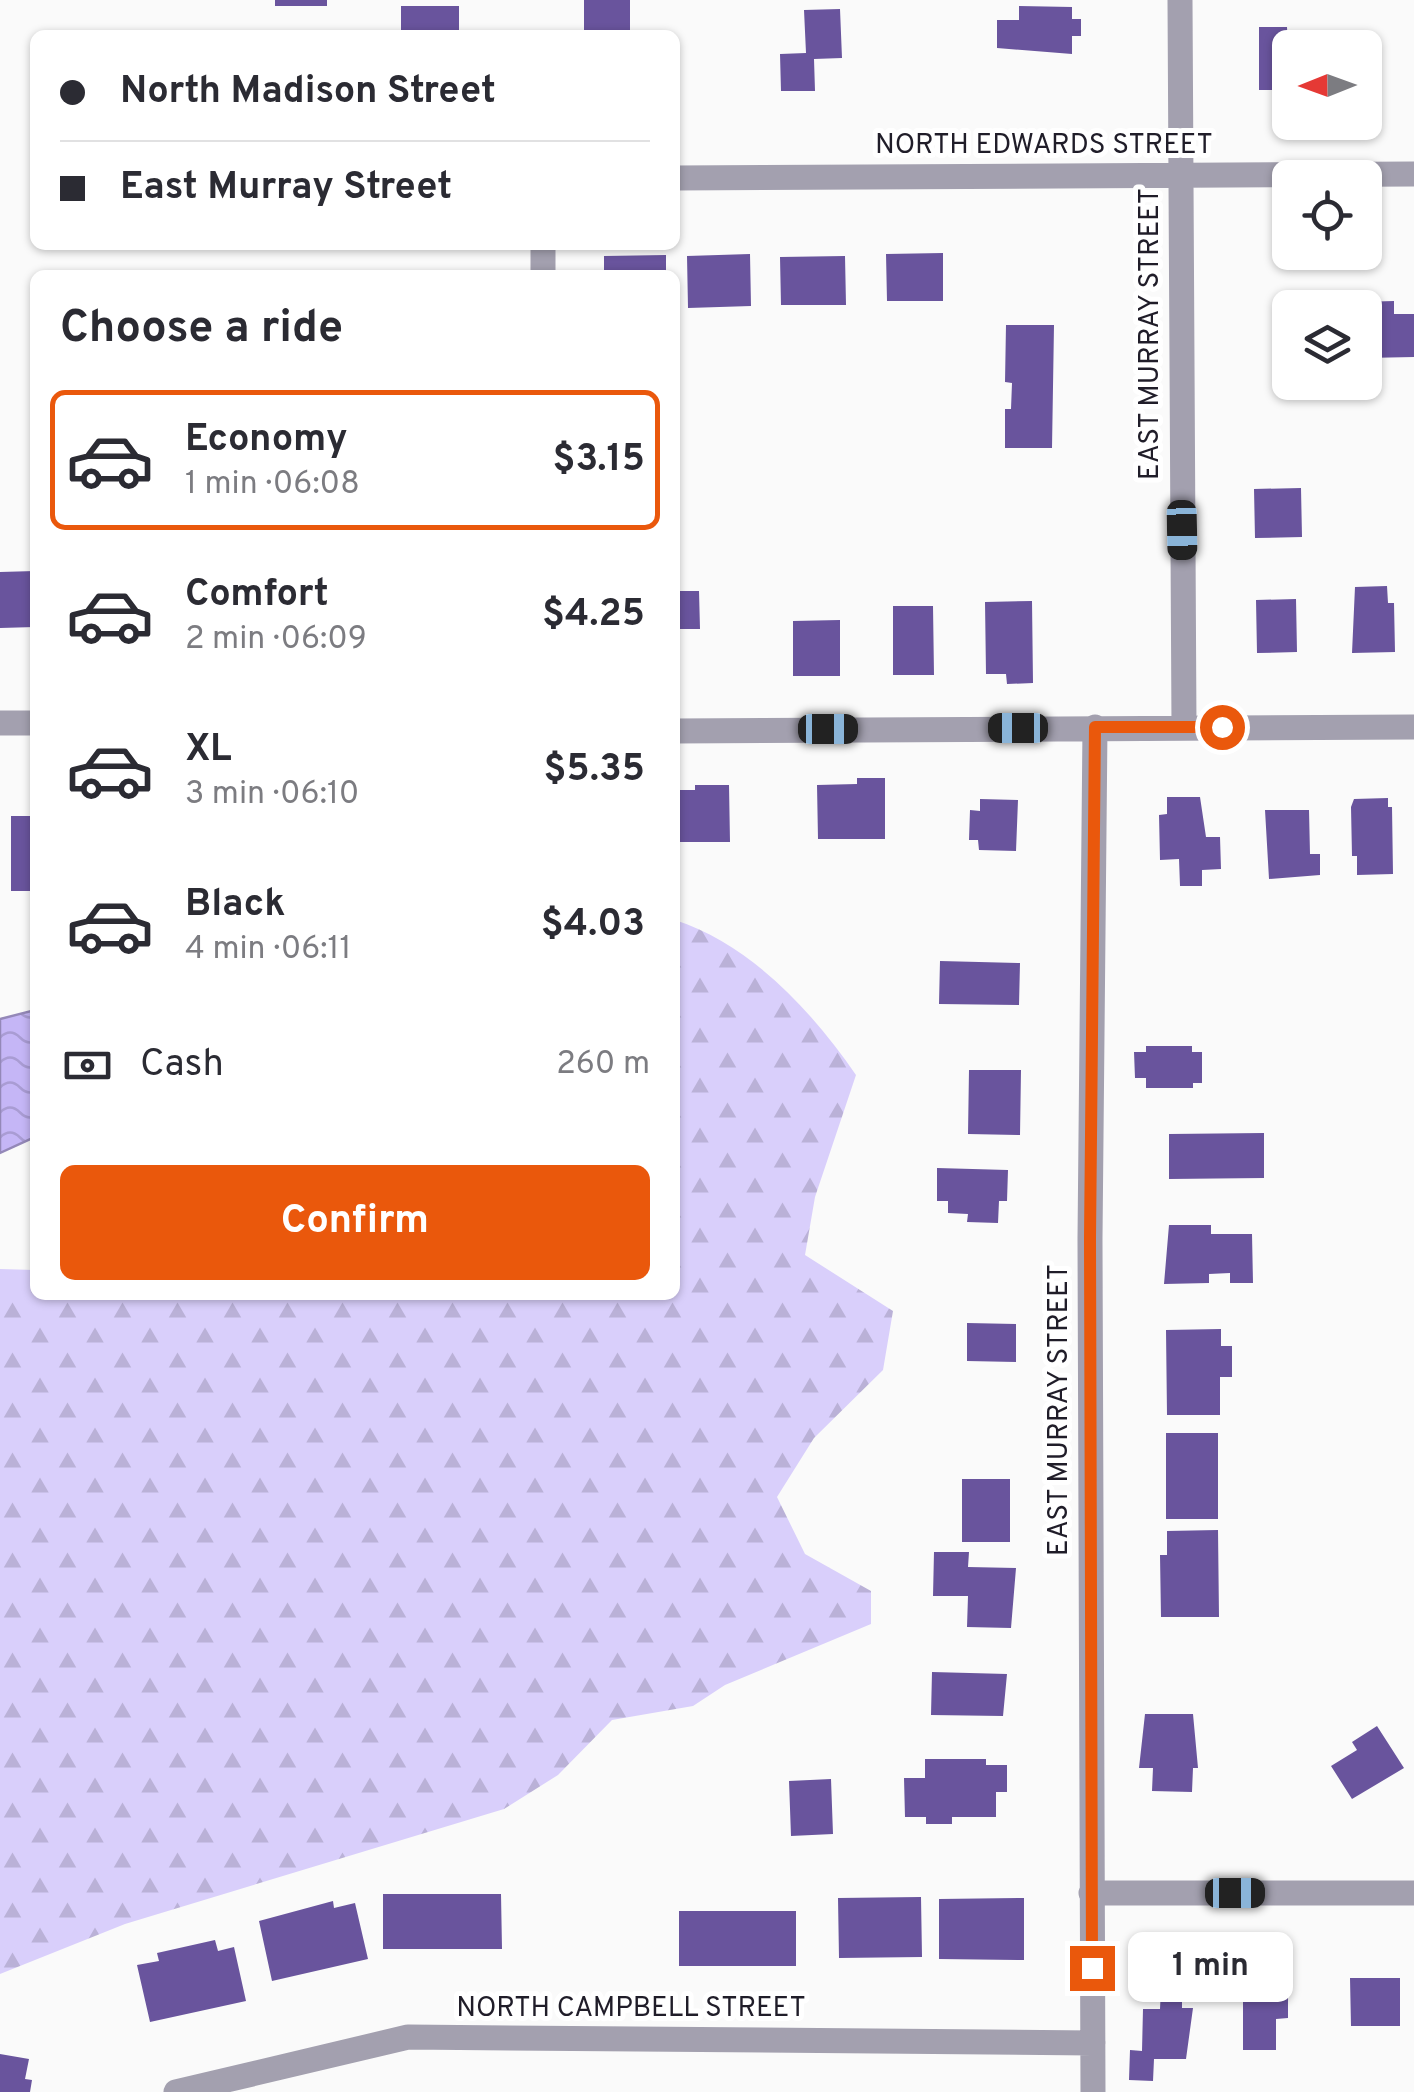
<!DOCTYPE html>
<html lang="en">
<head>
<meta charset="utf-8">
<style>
	:root { --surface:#fff; --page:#f7f7f7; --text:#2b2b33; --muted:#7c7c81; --line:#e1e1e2; --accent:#ea580c }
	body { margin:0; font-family:Overpass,sans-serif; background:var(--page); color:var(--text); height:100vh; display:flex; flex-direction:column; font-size:38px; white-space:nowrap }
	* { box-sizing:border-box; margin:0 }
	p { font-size:32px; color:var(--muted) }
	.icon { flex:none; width:55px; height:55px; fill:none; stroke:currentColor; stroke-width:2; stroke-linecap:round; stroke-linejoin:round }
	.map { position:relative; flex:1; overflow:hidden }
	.details { position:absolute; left:30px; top:270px; width:650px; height:1030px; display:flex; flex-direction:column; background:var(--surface); border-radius:15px; box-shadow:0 2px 8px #0004 }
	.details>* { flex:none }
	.hud { position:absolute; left:30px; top:30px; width:650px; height:220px; border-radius:15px; box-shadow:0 2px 8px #0004; display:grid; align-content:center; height:220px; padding:0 30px; background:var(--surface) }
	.needle { width:65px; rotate:269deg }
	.controls { position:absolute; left:1272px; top:30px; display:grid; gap:20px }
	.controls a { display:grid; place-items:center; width:110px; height:110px; border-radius:15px; background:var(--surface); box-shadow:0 2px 8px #0004; font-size:50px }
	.end { position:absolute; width:45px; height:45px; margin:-22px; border:12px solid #ea580c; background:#fff; box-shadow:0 0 0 5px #fff }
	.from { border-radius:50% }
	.bubble { position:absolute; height:70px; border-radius:15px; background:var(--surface); box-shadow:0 2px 8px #0004; font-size:32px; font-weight:700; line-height:70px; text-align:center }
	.car { position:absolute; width:30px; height:60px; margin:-30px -15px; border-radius:12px; box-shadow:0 0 8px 2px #0007; background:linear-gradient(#222 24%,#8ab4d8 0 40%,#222 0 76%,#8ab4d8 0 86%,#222 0) }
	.hud b { display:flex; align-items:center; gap:35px; height:95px; font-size:38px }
	.hud b+b { border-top:2px solid var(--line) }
	.hud i { width:25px; height:25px; background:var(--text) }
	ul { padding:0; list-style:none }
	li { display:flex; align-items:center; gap:30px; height:140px; margin:0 20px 15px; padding:0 10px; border:5px solid transparent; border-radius:15px }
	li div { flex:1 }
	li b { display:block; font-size:38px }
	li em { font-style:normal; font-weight:700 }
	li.active { border-color:var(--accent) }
	li>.icon { width:90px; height:90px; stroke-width:1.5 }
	h2 { padding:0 30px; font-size:45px; line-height:120px }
	.pay { display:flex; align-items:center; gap:25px; height:110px; padding:0 30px; font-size:38px }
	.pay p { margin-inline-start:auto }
	.cta { display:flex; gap:20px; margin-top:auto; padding:20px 30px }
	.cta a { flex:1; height:115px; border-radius:15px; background:var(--accent); color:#fff; font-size:40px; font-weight:700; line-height:115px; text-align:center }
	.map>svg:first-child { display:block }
</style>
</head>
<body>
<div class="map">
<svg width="1414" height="2092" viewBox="0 0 1414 2092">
	<defs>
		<pattern id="forest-firs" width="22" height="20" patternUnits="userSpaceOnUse" patternTransform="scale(2.5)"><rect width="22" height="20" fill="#d9cffb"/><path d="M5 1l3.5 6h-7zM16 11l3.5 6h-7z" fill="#bab1d7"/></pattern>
		<pattern id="water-waves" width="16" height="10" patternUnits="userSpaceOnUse" patternTransform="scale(2.5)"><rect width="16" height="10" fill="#c5b6f6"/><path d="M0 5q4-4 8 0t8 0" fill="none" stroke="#a99cd3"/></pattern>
	</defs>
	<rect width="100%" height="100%" fill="#fafafa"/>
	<path fill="url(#forest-firs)" d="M675 920C750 944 812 1011 856 1075L815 1197 805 1255 893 1311 883 1370 814 1438 777 1497 805 1554 871 1591V1624L725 1685 693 1706 612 1720 558 1775 504 1809 125 1924 0 1974V1269L35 1270V1295H675Z"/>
	<path fill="url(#water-waves)" stroke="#9488b8" stroke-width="2.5" d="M35 1010V1137L0 1153V1019Z"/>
	<path fill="#69549d" d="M275 0H327V6H275Z
		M584 0H630V35H584Z
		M401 6H459V35H401Z
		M1019 6 1072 7V19H1081V36H1072V54L997 48V20H1019Z
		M840 9 842 58 814 59 815 91H781L780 54 806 53 804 10Z
		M1259 27H1287L1290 90H1259Z
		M943 253V301H887L886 254Z
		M750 254 751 306 688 308 687 256Z
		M666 255V275H604V256Z
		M845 256 846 305H781L780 257Z
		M1394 301V314H1414V357L1365 358V308H1359V302Z
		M1006 325H1054L1052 448H1005V409H1011L1012 383 1005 382Z
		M1301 488 1302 537 1255 538 1254 489Z
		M35 571V627L0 628V572Z
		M1387 586 1388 603H1394L1395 652 1352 653 1355 587Z
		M675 591H699L700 629H675Z
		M1296 599 1297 652 1257 653 1256 600Z
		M1032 601 1033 683 1007 684 1006 674H986L985 602Z
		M893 606H933L934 675H893Z
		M840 620V676H793V621Z
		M857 778H885V839H818L817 785 857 784Z
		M695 785H729L730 842H675V790H695Z
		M1167 797H1200L1206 837H1220L1221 869 1202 870V886H1180L1179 859 1160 860 1159 815 1167 814Z
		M1388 798V807H1392L1393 874 1357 875V856H1352L1351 807 1354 799Z
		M980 799 1018 800 1016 851 979 850 978 840H969L970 810 980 811Z
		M1265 810H1309L1310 854H1320V875L1269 879Z
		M11 816H35V891H11Z
		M940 961 1020 963 1019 1005 939 1004Z
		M1146 1046H1192V1052H1202V1083H1193V1088H1146V1078H1135L1134 1052H1146Z
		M969 1070H1021L1020 1135 968 1134Z
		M1264 1133V1178L1169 1179V1134Z
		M937 1168 1008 1170 1007 1201H999L998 1223 967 1222 968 1214 948 1213V1201H937Z
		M1169 1225H1211V1234H1252L1253 1283H1230V1273L1209 1274V1283L1164 1284Z
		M967 1323 1016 1324V1362L967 1361Z
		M1221 1329V1346H1232V1377H1220V1415H1167L1166 1330Z
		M1166 1433H1218V1519H1166Z
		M962 1479H1010V1542H962Z
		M1218 1530 1219 1617H1161L1160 1555H1167V1531Z
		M934 1552H969L968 1567 1016 1568 1011 1628 967 1627 968 1596H933Z
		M932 1672 1007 1674 1003 1716 931 1715Z
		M1145 1714H1193L1198 1768H1193L1192 1792 1152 1791 1153 1768H1139Z
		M1377 1726 1404 1768 1352 1799 1331 1766 1357 1750 1352 1742Z
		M925 1759H986V1765H1007V1792H996V1817H952V1824H926V1817H905L904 1778H925Z
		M831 1779 833 1834 791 1836 789 1781Z
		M383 1894H501L502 1949H383Z
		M921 1897 922 1957 839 1958 838 1898Z
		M1024 1898V1960L939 1959V1899Z
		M333 1901 334 1908 355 1903 368 1959 272 1981 259 1921Z
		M679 1911H796V1966H679Z
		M215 1940 218 1951 234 1947 246 2001 150 2022 137 1965 159 1961 157 1953Z
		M1350 1978H1400V2026H1351Z
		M1161 1988 1182 1989V2008H1193L1186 2059H1154L1153 2081 1129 2080 1130 2050 1142 2051 1143 2009H1160Z
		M1243 1992 1288 1993V2018L1276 2019V2050H1243Z
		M0 2054 29 2059 25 2079 32 2080 30 2092H0Z"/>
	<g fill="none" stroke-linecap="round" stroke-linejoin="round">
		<path stroke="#a3a0af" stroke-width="25" d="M1180 0 1184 727
			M675 178 1414 174
			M543 275V245
			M0 723H35
			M675 731 1414 727
			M1091 1893H1414
			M176 2092 408 2037 1093 2043
			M1093 2092 1090 1239 1095 727"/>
	</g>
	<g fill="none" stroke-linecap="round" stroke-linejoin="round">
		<path stroke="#ea580c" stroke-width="12" d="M1092 1968 1090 1238 1095 727H1222"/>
	</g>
	<g text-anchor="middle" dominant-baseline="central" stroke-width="10" stroke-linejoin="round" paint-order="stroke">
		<g font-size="28" fill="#201d29" stroke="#fff">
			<text x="1044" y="146">NORTH EDWARDS STREET</text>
			<text transform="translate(1151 334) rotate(-90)">EAST MURRAY STREET</text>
			<text transform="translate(1060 1410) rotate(-90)">EAST MURRAY STREET</text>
			<text x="631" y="2009">NORTH CAMPBELL STREET</text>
		</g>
	</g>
</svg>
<div class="controls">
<a><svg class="needle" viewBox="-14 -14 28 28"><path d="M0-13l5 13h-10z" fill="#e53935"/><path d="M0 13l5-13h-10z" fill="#7c7c81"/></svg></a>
<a><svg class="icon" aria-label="locate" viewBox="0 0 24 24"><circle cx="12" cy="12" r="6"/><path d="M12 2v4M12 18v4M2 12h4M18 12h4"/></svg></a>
<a><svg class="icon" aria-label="layers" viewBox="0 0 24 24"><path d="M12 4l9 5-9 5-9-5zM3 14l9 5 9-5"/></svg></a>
</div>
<i class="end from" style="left:1222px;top:727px"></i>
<i class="end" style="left:1092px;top:1968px"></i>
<div class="bubble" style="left:1128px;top:1932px;width:165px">1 min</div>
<i class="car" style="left:1182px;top:530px;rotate:179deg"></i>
<i class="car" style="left:1018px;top:728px;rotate:270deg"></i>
<i class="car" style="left:828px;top:729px;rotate:90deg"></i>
<i class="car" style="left:1235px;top:1893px;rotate:90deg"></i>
<div class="hud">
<b><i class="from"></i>North Madison Street</b>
<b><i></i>East Murray Street</b>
</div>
<section class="details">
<h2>Choose a ride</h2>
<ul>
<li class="active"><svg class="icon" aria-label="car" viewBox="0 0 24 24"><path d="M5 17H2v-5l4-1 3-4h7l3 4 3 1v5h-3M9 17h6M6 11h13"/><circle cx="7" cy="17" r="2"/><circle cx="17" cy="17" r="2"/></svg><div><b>Economy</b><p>1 min · 06:08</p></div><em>$3.15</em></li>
<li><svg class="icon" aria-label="car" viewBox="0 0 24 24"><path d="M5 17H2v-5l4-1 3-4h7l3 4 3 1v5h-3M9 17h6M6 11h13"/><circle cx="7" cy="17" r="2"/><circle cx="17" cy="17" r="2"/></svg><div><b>Comfort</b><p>2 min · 06:09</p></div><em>$4.25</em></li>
<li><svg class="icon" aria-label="car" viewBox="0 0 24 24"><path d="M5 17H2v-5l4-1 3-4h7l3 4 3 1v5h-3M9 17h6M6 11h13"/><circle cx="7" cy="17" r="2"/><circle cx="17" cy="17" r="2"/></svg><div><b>XL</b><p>3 min · 06:10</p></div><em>$5.35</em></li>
<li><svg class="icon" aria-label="car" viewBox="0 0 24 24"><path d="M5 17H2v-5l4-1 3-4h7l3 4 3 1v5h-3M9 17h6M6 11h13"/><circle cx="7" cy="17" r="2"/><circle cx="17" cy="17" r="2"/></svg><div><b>Black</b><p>4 min · 06:11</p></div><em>$4.03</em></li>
</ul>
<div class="pay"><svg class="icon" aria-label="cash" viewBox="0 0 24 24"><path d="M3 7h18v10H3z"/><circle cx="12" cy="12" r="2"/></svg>Cash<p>260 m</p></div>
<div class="cta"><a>Confirm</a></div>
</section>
</div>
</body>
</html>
